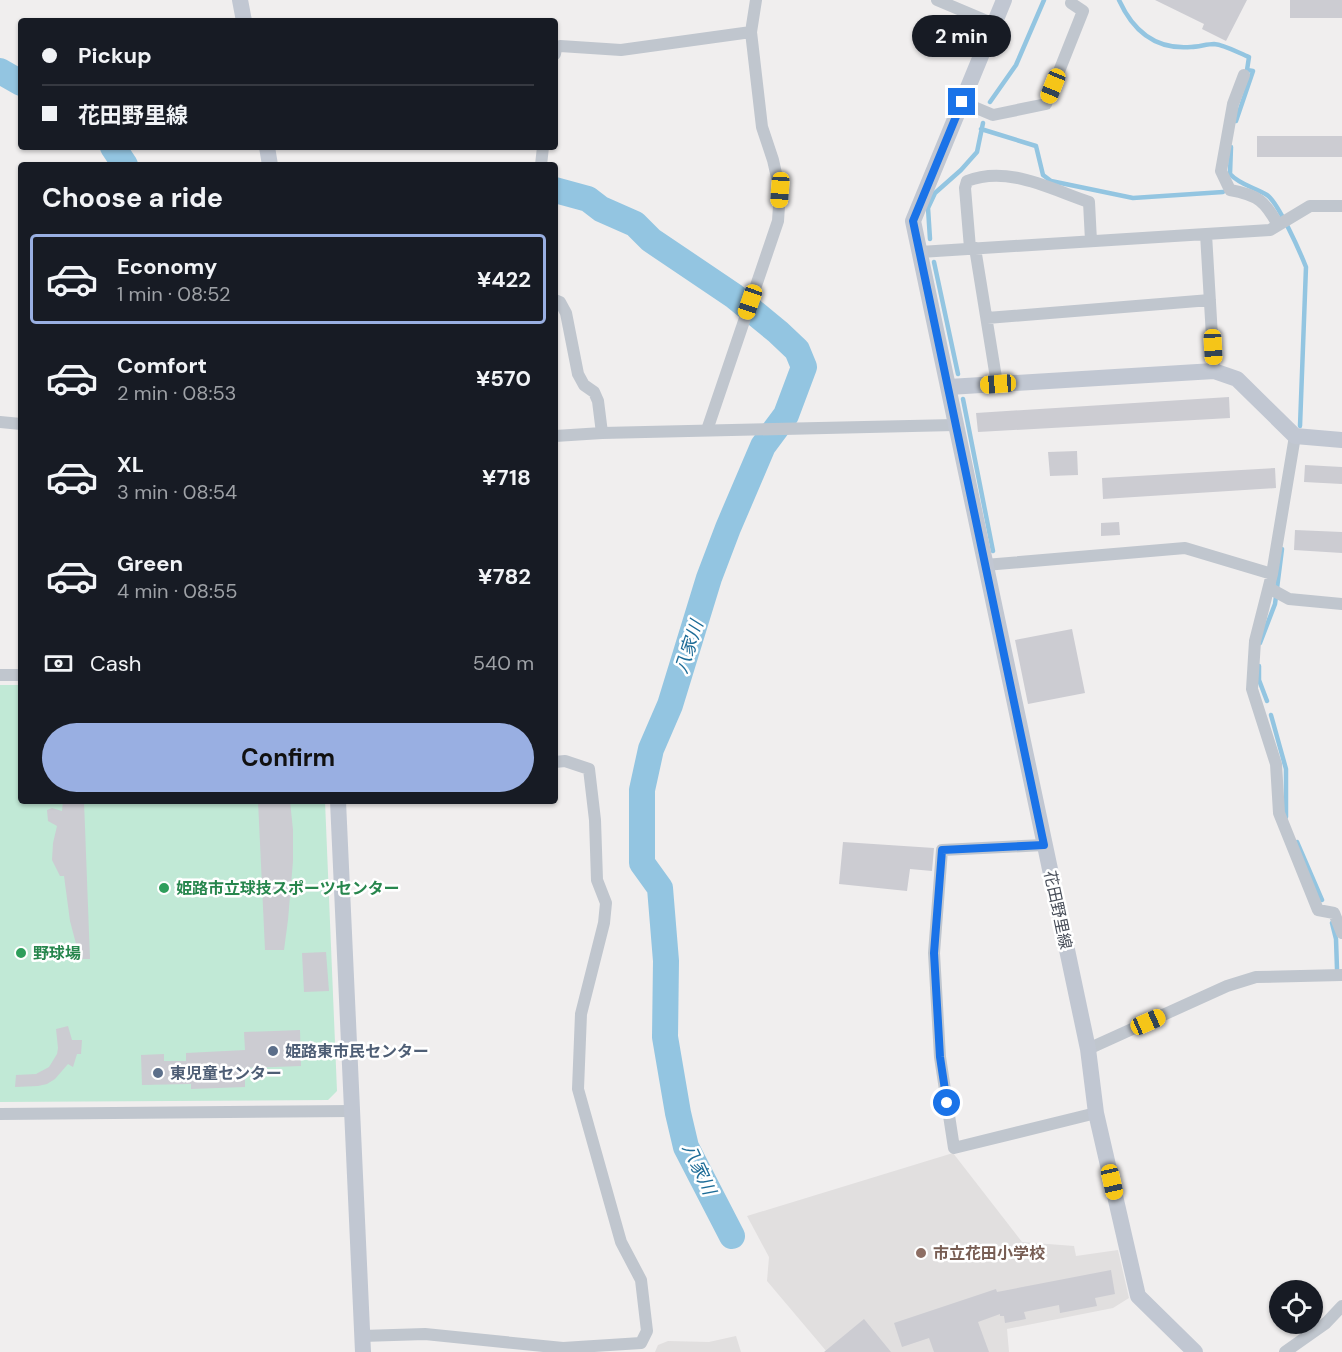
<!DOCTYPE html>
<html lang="en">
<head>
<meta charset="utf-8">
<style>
	:root { --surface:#171b24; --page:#242831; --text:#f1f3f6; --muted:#9ea1a6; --line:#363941; --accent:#99afe2 }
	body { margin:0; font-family:"DM Sans","Noto Sans JP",sans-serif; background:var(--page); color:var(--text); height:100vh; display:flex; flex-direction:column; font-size:22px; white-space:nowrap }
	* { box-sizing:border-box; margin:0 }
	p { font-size:20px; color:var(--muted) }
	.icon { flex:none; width:33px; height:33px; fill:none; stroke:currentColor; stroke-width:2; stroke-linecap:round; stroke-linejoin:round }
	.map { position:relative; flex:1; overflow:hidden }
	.sheet { position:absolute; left:18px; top:162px; width:540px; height:642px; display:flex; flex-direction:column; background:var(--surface); border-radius:6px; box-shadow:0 2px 4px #0004 }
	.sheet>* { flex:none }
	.banner { position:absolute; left:18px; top:18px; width:540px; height:132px; border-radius:6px; box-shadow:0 2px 4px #0004; display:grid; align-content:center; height:132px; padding:0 24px; background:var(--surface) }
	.fabs { position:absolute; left:1269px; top:1280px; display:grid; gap:12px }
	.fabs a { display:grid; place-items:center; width:54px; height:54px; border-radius:50%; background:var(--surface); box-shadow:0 2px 4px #0004; font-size:30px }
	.end { position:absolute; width:27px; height:27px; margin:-14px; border:8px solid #1a73e8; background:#fff; box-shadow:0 0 0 3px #fff }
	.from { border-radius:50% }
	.bubble { position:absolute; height:42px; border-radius:21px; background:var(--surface); box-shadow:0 2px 4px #0004; font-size:20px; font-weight:700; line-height:42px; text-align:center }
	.car { position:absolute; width:18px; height:36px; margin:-18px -9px; border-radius:8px; box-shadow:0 0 4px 2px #0007; background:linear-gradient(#f5c518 24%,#345 0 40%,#f5c518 0 76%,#345 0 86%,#f5c518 0) }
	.banner b { display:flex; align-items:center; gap:21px; height:57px; font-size:22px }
	.banner b+b { border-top:2px solid var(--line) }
	.banner i { width:15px; height:15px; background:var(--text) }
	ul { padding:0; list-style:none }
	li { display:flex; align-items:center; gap:18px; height:90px; margin:0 12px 9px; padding:0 12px; border:3px solid transparent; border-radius:6px }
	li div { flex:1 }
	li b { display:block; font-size:22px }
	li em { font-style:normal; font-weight:700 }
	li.current { border-color:var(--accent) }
	li>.icon { width:54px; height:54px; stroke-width:1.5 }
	h2 { padding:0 24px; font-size:27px; line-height:72px }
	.pay { display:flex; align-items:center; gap:15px; height:66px; padding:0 24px; font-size:22px }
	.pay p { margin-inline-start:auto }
	.button { display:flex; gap:12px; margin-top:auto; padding:12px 24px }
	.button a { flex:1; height:69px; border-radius:36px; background:var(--accent); color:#111; font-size:24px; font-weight:700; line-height:69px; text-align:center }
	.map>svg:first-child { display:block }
</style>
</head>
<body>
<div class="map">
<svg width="1342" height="1352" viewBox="0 0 1342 1352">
	<rect width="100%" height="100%" fill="#f0eeee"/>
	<path fill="#e1dfdf" d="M953 1153 1022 1242 1074 1246 1076 1256 1118 1250 1129 1298 1113 1308 1007 1329 1009 1352H827L767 1281 769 1257 747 1216Z
		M736 1336 741 1352H655L658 1345 668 1341 709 1342Z"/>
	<path fill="#c1e9d6" d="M0 685H21V801H325L337 1091 328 1100 0 1102Z"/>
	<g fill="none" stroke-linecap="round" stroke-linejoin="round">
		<path stroke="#93c5e1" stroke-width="4.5" d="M1119 0C1133 31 1155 50 1191 47 1198 47 1207 44 1214 44 1225 45 1239 53 1249 57L1247 70 1253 71 1236 121
			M990 102 1016 65 1044 0
			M981 129 1036 146 1043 175 1051 181 1133 198 1223 192
			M1231 147 1230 174C1240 185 1254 187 1267 195 1278 202 1300 252 1306 267L1300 426
			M930 239 928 208 935 193 961 170 977 152 983 123
			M934 262 958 374
			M963 399 993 551
			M1260 643 1275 604 1282 549
			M1259 666V680L1267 701
			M1271 715 1286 769V817
			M1297 842 1322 900
			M1332 923 1336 939 1337 969"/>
		<path stroke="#93c5e1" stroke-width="26" d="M0 71 21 83
			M113 147 125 165
			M555 190 588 199 601 209 635 224 651 240 734 296 778 332 797 350 804 367 786 415 763 446 728 528 709 578 670 705 651 749 642 790V863L660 888 666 961 665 1037 678 1113 686 1147 732 1236"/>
	</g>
	<path fill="#ccccd2" d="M1155 0H1247L1226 41 1202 29 1204 24Z
		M1290 0H1342V18H1290Z
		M1257 136H1342V157H1257Z
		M1229 397 1230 418 978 432 976 413Z
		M1077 451 1078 475 1050 476 1048 452Z
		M1305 465 1342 467V484L1304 482Z
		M1275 468 1276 488 1103 499 1102 478Z
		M1119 522 1120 535 1101 536V523Z
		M1295 530 1342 532V553L1294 550Z
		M1072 629 1085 693 1028 704 1015 640Z
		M63 801H84L90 959H80L70 921 64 876H60L52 860 53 843 57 826 48 821 47 810 52 808 62 811Z
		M258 801H290L293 830V861L288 920 284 950H265Z
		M843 842 934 848 932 871 910 869 907 891 839 884Z
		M326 952 329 991 304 992 302 953Z
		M68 1026 72 1040H82L81 1054H77L73 1067 68 1064 55 1079 47 1084 38 1086 15 1087 16 1075 36 1074 49 1067 57 1054 58 1048 56 1029Z
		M300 1030 301 1066 245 1068V1087L191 1089V1084L142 1085 141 1055 164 1054V1061H186V1053L245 1050 244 1032Z
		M1111 1270 1115 1294 1095 1298 1097 1306 1060 1313 1059 1305 1024 1312 1026 1319 1005 1323 1004 1316H1000V1314L978 1322 989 1352H934L929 1338 902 1347 894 1323 996 1289 997 1292Z
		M864 1319 891 1352H824Z"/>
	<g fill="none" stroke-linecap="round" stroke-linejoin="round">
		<path stroke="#c0c6ce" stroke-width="12" d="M937 0 994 24
			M555 54 556 48 560 46 621 50 751 32 756 0
			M1244 75 1233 104 1221 171 1230 190C1258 195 1265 201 1278 225
			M962 102 993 115 1046 104 1083 11 1071 3
			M541 165 543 147
			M1206 234 1270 230 1310 206H1342
			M970 248 965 188 967 181C1008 165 1050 189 1089 202L1091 241
			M975 248 997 384
			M920 252 1206 234 1214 371
			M555 300 560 302 566 313 578 374 584 385 594 392 598 401 602 433
			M987 318 1210 300
			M0 422 21 424
			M707 430 778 221 780 191 773 160 762 127 751 32
			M555 436 602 433 955 425
			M1295 436 1272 574 1255 641 1252 689 1276 764 1279 813 1318 910 1334 913 1342 933
			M985 565 1185 548 1272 574
			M1269 588 1289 599 1342 604
			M0 675H21
			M1044 845 942 850 934 953 940 1057 954 1148 1096 1113
			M1088 1049 1227 986 1256 977 1342 975
			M0 1114 352 1111
			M362 1336 425 1334 563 1348 641 1343 647 1331 641 1280 621 1242 578 1089 581 1014 604 923 606 903 597 880 595 820 589 769 565 761 555 762
			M1285 1352 1326 1323 1342 1306"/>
		<path stroke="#c1c7d2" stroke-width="16" d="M240 0 244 21
			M1004 0 913 221 1088 1049 1096 1113 1138 1296 1195 1352
			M267 147 270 165
			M949 387 1214 371 1237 379 1295 436 1342 440
			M338 801 363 1352"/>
	</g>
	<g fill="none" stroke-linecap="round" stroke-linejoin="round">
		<path stroke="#1a73e8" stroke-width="8" d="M947 1103 940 1057 934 953 942 850 1044 845 913 221 962 102"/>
	</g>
	<g fill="#2e9e5b" stroke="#fff" stroke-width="2">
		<circle cx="164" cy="888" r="6"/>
		<circle cx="21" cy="953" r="6"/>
	</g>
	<g fill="#5c6f8a" stroke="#fff" stroke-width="2">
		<circle cx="273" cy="1051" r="6"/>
		<circle cx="158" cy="1073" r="6"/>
	</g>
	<circle fill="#8d6e63" stroke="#fff" stroke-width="2" cx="921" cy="1253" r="6"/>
	<g text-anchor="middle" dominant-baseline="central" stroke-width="5" stroke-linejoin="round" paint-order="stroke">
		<g font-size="16" font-weight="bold" fill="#27864d" stroke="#fff" text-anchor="start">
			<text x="176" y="888">姫路市立球技スポーツセンター</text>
			<text x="33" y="953">野球場</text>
		</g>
		<g font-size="16" fill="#484e59" stroke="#fff">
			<text transform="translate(1058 910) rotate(78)">花田野里線</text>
		</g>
		<g font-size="16" font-weight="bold" fill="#4e5e75" stroke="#fff" text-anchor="start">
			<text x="285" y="1051">姫路東市民センター</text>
			<text x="170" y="1073">東児童センター</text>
		</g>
		<g font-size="16" font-weight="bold" fill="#785e54" stroke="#fff" text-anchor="start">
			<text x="933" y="1253">市立花田小学校</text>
		</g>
		<g font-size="18" font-style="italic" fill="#1d6c97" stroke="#fff">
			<text transform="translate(689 647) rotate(-72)">八家川</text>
			<text transform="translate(699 1169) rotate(65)">八家川</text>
		</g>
	</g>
</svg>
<div class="fabs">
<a><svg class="icon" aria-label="locate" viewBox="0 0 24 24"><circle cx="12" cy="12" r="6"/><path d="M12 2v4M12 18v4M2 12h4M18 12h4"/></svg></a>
</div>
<i class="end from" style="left:947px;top:1103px"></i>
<i class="end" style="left:962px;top:102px"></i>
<div class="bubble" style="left:912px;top:15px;width:99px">2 min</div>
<i class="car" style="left:1053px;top:86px;rotate:202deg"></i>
<i class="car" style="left:780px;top:190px;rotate:184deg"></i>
<i class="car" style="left:750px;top:302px;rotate:199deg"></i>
<i class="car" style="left:1213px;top:347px;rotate:177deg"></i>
<i class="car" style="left:998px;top:384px;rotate:266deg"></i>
<i class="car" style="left:1148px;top:1022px;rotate:66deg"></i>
<i class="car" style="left:1112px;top:1182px;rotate:167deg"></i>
<div class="banner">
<b><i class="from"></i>Pickup</b>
<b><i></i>花田野里線</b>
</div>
<section class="sheet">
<h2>Choose a ride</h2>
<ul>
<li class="current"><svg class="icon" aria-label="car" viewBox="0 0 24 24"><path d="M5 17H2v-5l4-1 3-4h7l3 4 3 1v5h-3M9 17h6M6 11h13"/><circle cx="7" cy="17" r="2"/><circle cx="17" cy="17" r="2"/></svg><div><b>Economy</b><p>1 min · 08:52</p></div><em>¥422</em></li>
<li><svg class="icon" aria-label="car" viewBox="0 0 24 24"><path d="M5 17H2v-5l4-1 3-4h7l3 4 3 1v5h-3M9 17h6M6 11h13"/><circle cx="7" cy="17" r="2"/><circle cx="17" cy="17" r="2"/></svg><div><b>Comfort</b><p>2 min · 08:53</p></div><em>¥570</em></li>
<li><svg class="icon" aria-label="car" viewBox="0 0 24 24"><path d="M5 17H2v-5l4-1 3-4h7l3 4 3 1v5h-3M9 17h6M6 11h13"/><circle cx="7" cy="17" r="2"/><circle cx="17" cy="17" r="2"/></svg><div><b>XL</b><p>3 min · 08:54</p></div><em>¥718</em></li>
<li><svg class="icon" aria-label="car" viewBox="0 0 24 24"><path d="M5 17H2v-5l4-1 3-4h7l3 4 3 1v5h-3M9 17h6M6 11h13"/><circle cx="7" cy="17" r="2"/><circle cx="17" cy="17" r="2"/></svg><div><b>Green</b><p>4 min · 08:55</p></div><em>¥782</em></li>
</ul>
<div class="pay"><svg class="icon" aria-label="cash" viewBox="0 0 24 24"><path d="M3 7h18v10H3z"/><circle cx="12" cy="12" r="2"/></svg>Cash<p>540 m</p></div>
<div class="button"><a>Confirm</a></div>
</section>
</div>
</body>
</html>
